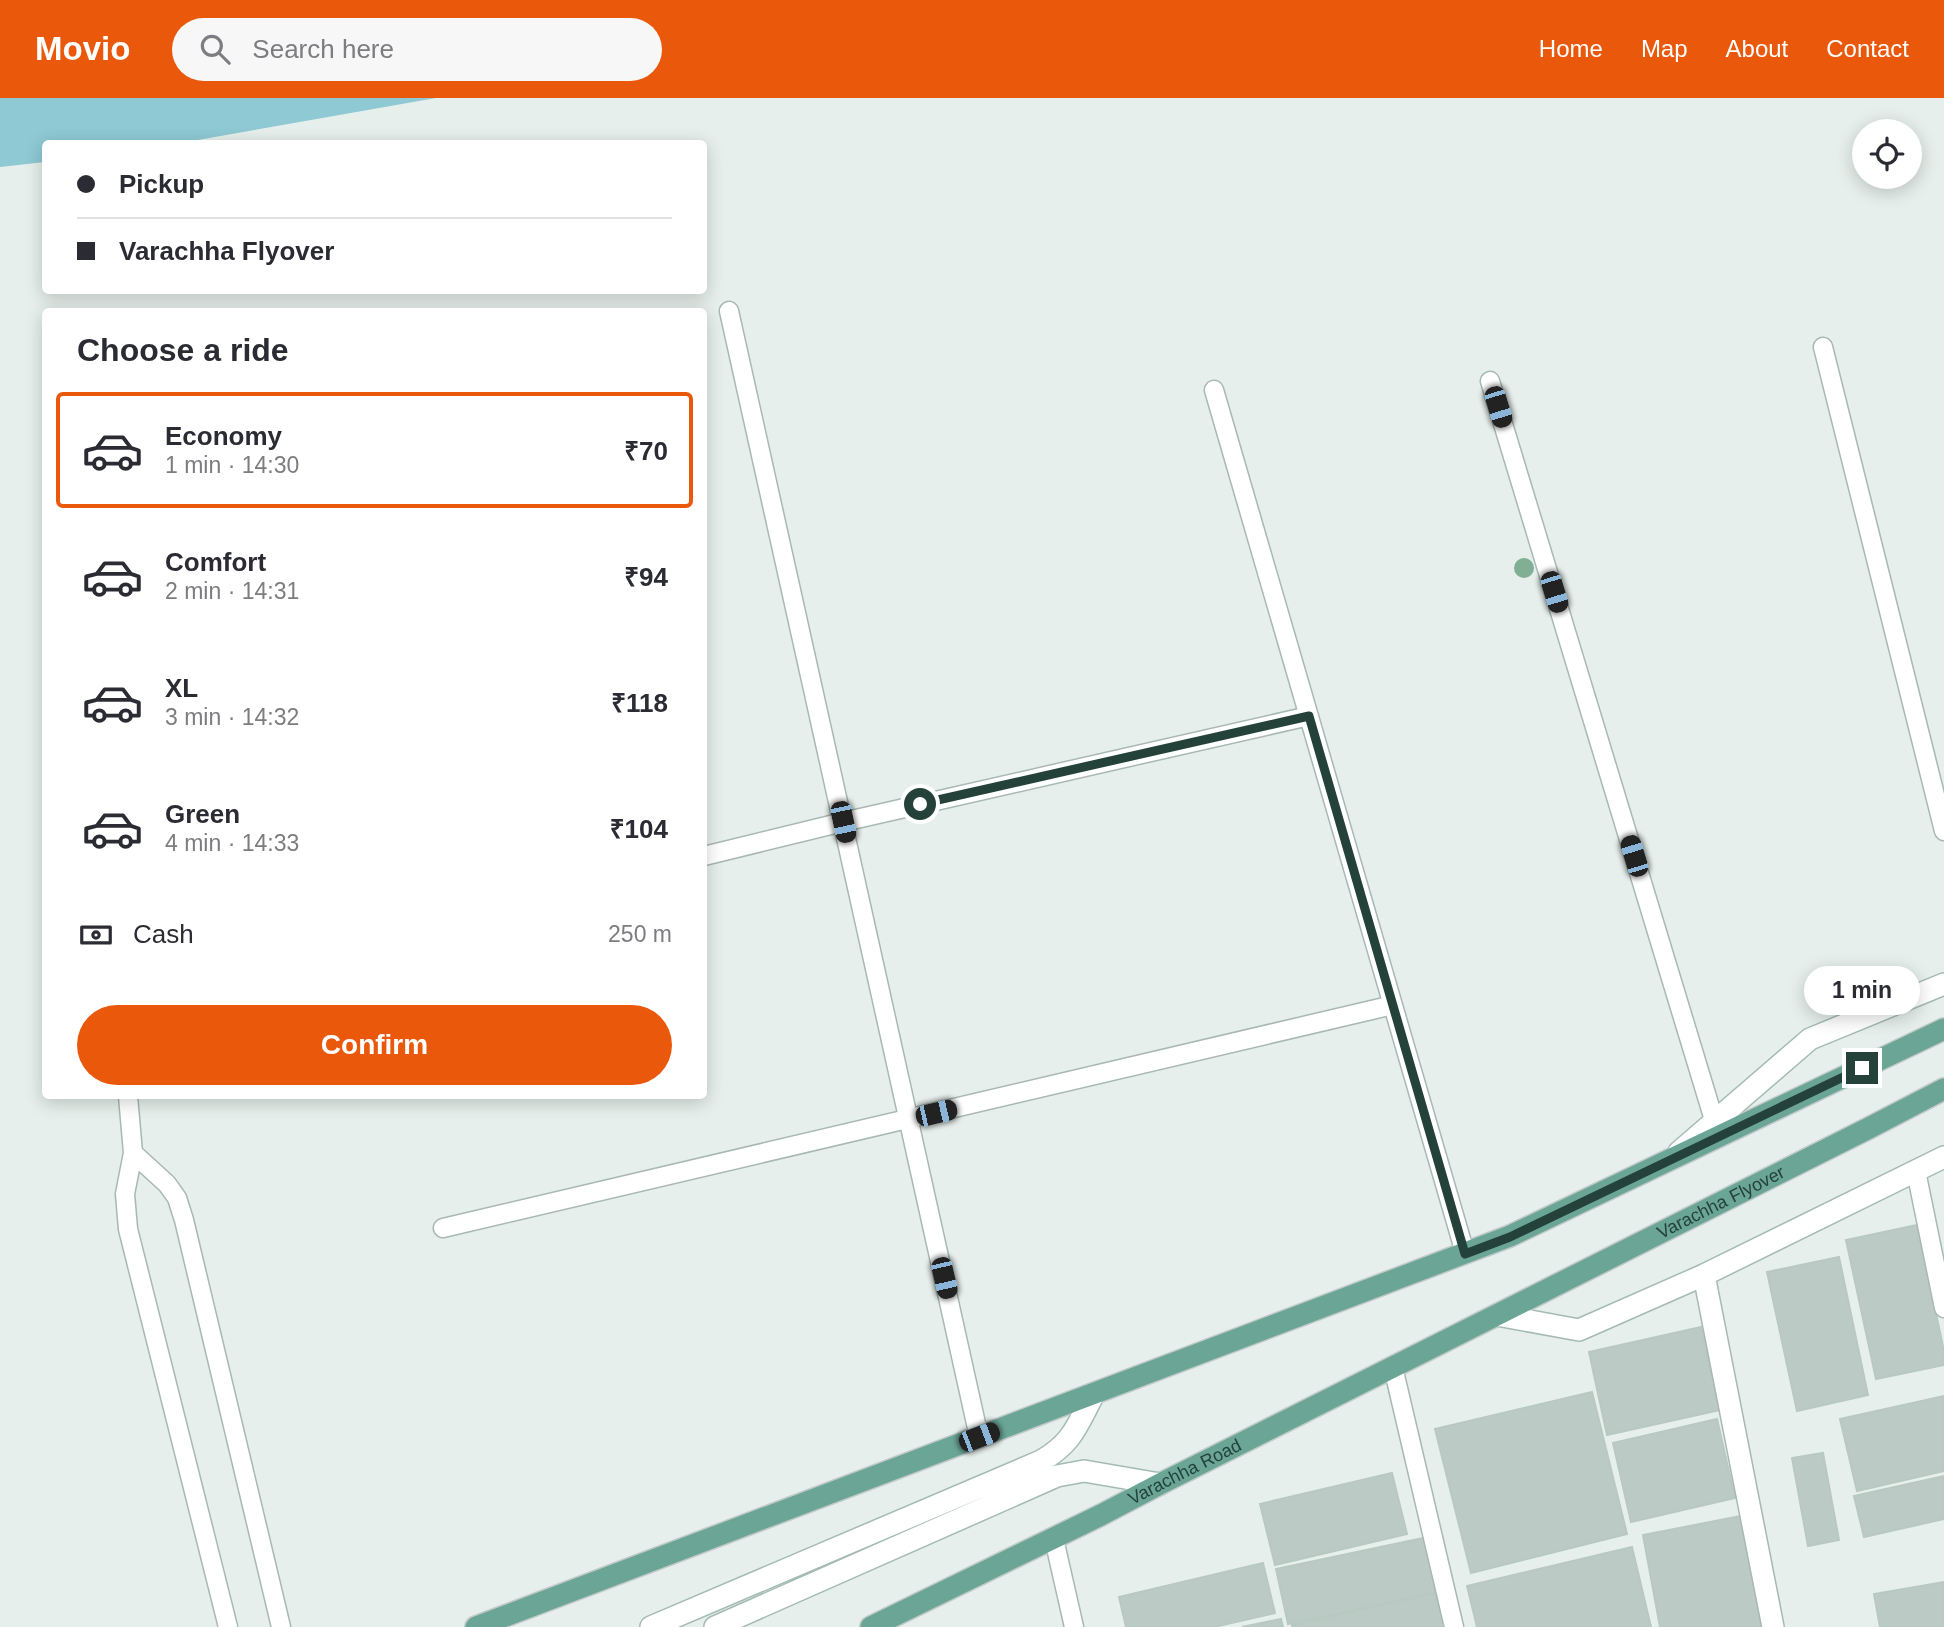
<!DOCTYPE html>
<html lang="en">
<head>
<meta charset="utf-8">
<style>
	:root { --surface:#fff; --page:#f7f7f7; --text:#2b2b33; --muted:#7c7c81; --line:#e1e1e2; --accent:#ea580c }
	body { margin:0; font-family:Helvetica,sans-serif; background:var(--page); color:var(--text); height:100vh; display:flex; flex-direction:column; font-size:26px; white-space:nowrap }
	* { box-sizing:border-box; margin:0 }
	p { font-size:23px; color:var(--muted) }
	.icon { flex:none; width:38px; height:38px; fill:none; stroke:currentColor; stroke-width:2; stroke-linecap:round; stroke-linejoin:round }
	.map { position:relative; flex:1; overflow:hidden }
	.sheet { position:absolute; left:42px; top:210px; width:665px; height:791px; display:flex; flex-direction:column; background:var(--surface); border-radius:7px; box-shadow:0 4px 18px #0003 }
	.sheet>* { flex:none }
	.banner { position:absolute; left:42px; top:42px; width:665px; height:154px; border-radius:7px; box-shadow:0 4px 18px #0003; display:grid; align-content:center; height:154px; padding:0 35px; background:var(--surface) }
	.fabs { position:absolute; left:1852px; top:21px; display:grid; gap:14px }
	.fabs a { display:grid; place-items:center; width:70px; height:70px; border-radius:50%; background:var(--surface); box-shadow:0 4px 18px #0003; font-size:35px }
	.end { position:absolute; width:32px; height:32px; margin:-16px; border:9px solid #24423a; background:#fff; box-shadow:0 0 0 4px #fff }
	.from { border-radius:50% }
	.bubble { position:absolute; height:49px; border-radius:24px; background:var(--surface); box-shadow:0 4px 18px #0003; font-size:23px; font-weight:600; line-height:49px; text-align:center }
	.car { position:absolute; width:21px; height:42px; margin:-21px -10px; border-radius:9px; box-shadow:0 0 5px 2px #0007; background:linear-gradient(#222 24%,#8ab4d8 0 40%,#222 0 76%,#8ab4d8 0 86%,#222 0) }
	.banner b { display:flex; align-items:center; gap:24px; height:66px; font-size:26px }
	.banner b+b { border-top:2px solid var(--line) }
	.banner i { width:18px; height:18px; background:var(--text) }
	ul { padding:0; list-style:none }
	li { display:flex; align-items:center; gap:21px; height:116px; margin:0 14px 10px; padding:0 21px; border:4px solid transparent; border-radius:7px }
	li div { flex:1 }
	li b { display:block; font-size:26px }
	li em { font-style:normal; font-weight:600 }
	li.selected { border-color:var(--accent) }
	li>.icon { width:63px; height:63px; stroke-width:1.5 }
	h2 { padding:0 35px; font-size:32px; line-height:84px }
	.pay { display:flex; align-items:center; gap:18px; height:77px; padding:0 35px; font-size:26px }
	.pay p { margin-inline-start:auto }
	.cta { display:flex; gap:14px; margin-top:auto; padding:14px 35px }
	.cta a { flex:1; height:80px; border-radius:42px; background:var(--accent); color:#fff; font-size:28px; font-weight:600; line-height:80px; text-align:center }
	header { display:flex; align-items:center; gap:42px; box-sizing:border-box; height:98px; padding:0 35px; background:var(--accent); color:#fff }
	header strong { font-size:33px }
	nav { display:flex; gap:38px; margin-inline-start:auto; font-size:24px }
	.search { width:490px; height:63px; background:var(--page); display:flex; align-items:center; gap:18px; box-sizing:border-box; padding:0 24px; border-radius:38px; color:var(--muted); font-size:26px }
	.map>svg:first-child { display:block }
</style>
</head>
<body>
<header>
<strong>Movio</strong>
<div class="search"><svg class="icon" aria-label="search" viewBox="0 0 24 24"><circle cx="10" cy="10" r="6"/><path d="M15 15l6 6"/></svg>Search here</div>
<nav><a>Home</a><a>Map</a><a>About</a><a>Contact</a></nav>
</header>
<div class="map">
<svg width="1944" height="1529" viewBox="0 0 1944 1529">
	<rect width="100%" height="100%" fill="#e6efeb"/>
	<path fill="#8ec9d4" d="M0 0H436L181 45 46 46 45 64 0 69Z"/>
	<path fill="#bbcac4" stroke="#b8c9c2" stroke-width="2" d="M1917 1127 1944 1253V1267L1876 1281 1846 1142Z
		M1839 1159 1868 1297 1797 1313 1767 1174Z
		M1701 1229 1720 1312 1607 1337 1589 1254Z
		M1592 1294 1627 1436 1471 1475 1435 1331Z
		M1944 1298V1373L1857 1393 1840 1321Z
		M1717 1321 1735 1400 1631 1424 1613 1345Z
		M1823 1355 1839 1442 1808 1448 1792 1360Z
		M1392 1375 1407 1436 1275 1467 1260 1406Z
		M1944 1378V1421L1864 1439 1854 1398Z
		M1741 1418 1763 1529H1660L1643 1437Z
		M1428 1439 1440 1494 1288 1526 1276 1471Z
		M1632 1449 1651 1529H1477L1467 1488Z
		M1263 1465 1275 1515 1214 1529H1126L1119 1499Z
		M1944 1484V1529H1880L1874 1496Z
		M1444 1493 1452 1529H1292V1527Z
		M1281 1521 1283 1529H1242Z"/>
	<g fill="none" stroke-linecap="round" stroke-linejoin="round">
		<g stroke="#a8b8b2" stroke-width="21">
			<path id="lane" d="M729 213 979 1339
				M1823 249 1944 733
				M1490 283 1714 1022
				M1214 292 1465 1155
				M704 758 843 724 1309 618
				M128 998 133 1055 125 1096 128 1131 228 1529
				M133 1055 167 1086 177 1100 184 1122 281 1529
				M1916 1073 1944 1210
				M443 1130 1393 907
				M1393 1269 1454 1529
				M1054 1441 1074 1529"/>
		</g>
		<g stroke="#a8b8b2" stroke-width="24">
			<path id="street" d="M1704 1177 1773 1529"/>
		</g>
		<g stroke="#a4bbb3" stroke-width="24">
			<path id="secondary" d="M1679 1054 1810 941 1944 886
				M1497 1217 1579 1232 1704 1177 1944 1059
				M651 1529 1041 1363C1073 1345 1077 1327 1094 1296
				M715 1529 1057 1378 1084 1373 1160 1386"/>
		</g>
		<g stroke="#c2cac8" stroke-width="24">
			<g id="primary">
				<path d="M476 1529 1510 1138 1944 931"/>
				<path id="s1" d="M871 1529 1101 1417 1160 1386 1869 1030 1944 991"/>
			</g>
		</g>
		<use href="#lane" stroke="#fff" stroke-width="18"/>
		<use href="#street" stroke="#fff" stroke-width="21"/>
		<use href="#secondary" stroke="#fff" stroke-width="21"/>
		<use href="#primary" stroke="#6aa596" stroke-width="21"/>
	</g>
	<circle fill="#80af93" cx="1524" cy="470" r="10"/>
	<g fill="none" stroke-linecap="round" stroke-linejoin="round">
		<path stroke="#24423a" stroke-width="9" d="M920 706 1309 618 1465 1156 1510 1139 1862 970"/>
	</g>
	<g text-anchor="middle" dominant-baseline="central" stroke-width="5" stroke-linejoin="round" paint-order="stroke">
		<g font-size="18" fill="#24423a" stroke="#f7fbf9">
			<text stroke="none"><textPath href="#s1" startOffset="950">Varachha Flyover</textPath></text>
			<text stroke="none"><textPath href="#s1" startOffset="350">Varachha Road</textPath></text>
		</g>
	</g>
</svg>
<div class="fabs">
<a><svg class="icon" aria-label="locate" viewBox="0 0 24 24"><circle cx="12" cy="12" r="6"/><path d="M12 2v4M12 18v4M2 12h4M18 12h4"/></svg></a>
</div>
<i class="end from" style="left:920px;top:706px"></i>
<i class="end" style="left:1862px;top:970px"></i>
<div class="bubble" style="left:1804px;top:868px;width:116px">1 min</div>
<i class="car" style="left:1498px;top:309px;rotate:163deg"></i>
<i class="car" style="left:1554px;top:494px;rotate:163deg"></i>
<i class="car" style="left:843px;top:724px;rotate:168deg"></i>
<i class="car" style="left:1634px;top:758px;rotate:343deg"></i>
<i class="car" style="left:936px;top:1015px;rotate:77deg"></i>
<i class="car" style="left:944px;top:1180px;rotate:167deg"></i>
<i class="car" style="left:979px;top:1339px;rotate:69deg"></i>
<div class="banner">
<b><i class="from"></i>Pickup</b>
<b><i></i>Varachha Flyover</b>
</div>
<section class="sheet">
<h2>Choose a ride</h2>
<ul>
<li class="selected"><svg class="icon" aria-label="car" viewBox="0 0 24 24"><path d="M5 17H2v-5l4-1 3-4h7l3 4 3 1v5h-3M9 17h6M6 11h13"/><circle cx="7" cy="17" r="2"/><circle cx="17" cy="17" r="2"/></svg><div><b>Economy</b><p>1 min · 14:30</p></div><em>₹70</em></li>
<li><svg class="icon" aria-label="car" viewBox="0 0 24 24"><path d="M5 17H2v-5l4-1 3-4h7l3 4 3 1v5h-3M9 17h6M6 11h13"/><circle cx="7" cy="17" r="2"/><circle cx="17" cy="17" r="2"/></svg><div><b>Comfort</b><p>2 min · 14:31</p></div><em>₹94</em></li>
<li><svg class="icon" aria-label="car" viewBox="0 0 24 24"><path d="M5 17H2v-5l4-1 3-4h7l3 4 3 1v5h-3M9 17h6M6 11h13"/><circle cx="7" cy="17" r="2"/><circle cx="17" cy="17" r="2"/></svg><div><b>XL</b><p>3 min · 14:32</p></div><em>₹118</em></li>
<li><svg class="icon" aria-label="car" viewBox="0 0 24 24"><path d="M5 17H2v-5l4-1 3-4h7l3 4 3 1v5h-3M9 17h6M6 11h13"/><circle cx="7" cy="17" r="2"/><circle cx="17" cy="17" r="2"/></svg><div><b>Green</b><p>4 min · 14:33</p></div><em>₹104</em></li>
</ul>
<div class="pay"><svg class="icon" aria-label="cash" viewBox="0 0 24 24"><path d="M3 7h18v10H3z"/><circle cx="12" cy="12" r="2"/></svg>Cash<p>250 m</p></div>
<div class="cta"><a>Confirm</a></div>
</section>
</div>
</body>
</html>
